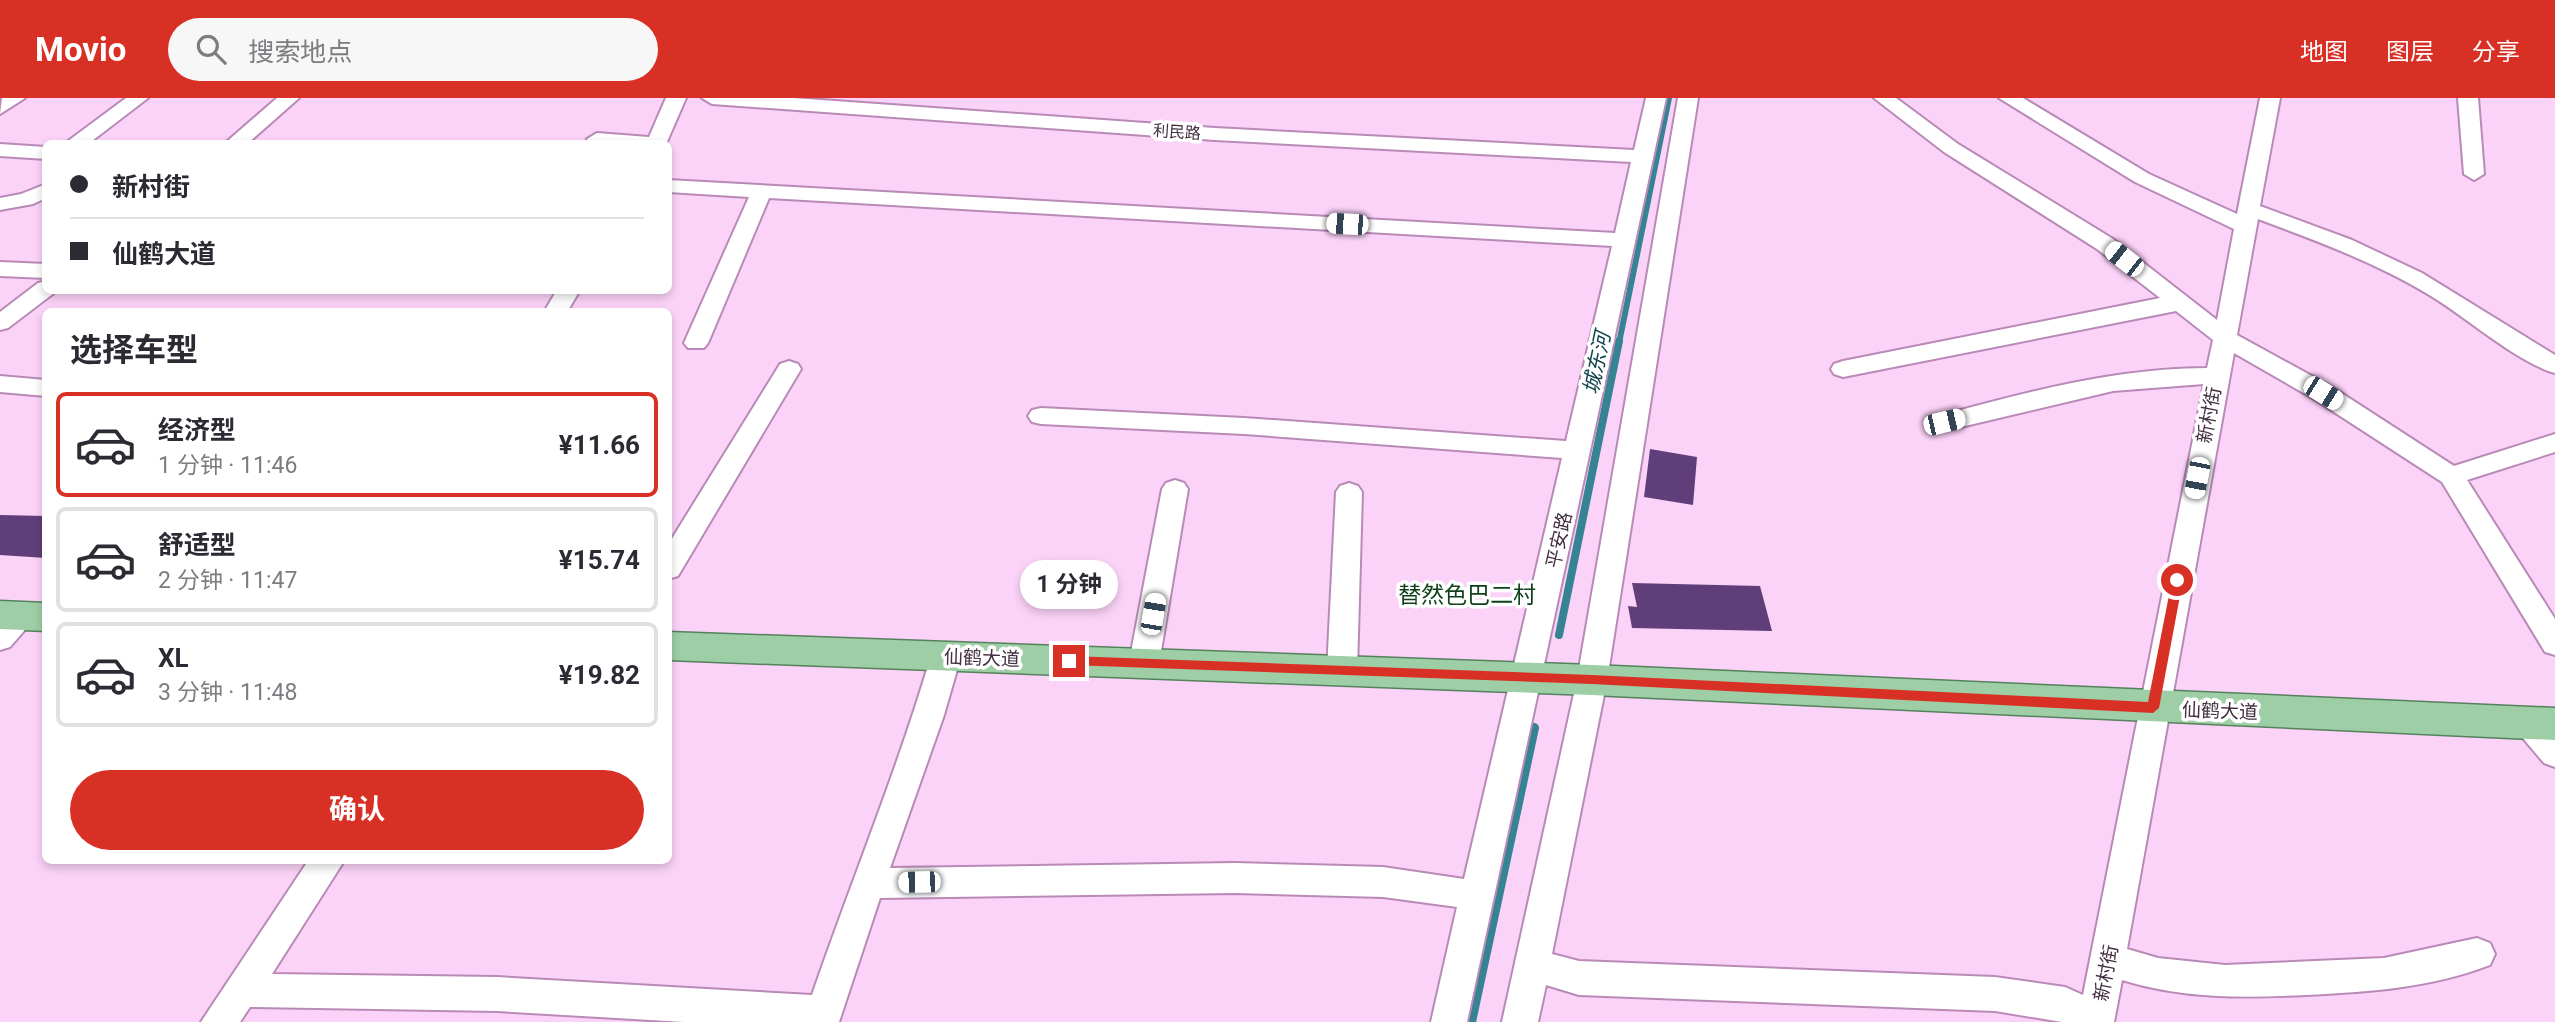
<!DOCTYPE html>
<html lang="zh">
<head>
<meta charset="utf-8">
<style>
	:root { --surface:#fff; --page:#f7f7f7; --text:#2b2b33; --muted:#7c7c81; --line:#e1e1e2; --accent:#d93025 }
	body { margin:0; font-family:Roboto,"Noto Sans SC",sans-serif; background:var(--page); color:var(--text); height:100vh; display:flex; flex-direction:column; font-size:26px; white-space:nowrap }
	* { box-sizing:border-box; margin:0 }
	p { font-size:23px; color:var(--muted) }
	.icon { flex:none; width:38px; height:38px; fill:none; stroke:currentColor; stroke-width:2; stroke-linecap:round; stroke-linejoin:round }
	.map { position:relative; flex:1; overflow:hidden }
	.drawer { position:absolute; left:42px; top:210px; width:630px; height:556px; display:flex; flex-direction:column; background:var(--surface); border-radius:10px; box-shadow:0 4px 10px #0003 }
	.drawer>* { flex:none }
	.banner { position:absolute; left:42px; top:42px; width:630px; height:154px; border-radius:10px; box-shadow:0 4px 10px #0003; display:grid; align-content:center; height:154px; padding:0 28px; background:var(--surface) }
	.end { position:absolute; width:32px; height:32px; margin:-16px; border:9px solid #d93025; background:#fff; box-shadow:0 0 0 4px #fff }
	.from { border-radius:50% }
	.bubble { position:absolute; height:49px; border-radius:24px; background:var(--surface); box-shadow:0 4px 10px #0003; font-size:23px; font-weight:700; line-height:49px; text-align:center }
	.car { position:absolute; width:21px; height:42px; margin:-21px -10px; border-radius:9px; box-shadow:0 0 5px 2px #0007; background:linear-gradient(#fff 24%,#345 0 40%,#fff 0 76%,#345 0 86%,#fff 0) }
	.banner b { display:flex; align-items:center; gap:24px; height:66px; font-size:26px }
	.banner b+b { border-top:2px solid var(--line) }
	.banner i { width:18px; height:18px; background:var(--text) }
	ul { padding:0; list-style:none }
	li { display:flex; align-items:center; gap:21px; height:105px; margin:0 14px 10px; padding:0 14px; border:4px solid var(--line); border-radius:10px }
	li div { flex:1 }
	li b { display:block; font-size:26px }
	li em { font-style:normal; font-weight:700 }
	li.current { border-color:var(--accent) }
	li>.icon { width:63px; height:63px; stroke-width:1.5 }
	h2 { padding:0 28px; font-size:32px; line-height:84px }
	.primary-button { display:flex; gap:14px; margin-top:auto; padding:14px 28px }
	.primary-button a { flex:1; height:80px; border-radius:42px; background:var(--accent); color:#fff; font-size:28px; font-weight:700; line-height:80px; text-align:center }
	header { display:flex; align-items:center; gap:42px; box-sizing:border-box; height:98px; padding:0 35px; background:var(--accent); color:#fff }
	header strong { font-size:33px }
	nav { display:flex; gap:38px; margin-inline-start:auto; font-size:24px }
	.search { width:490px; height:63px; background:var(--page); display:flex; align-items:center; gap:18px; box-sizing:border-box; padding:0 24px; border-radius:38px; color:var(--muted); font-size:26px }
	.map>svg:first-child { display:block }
</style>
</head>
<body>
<header>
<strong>Movio</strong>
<div class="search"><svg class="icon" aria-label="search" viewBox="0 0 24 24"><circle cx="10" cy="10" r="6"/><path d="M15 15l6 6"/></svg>搜索地点</div>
<nav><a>地图</a><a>图层</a><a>分享</a></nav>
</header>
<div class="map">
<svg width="2555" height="924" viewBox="0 0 2555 924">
	<rect width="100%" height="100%" fill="#fbd3f8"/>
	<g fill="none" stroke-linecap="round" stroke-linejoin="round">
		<path stroke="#368393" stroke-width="6" d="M1619 245 1669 0"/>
		<path stroke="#368393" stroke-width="8" d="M1559 537 1619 243"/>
		<path stroke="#368393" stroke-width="10" d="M1471 924 1534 630"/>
	</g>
	<path fill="#5f3e7a" d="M1650 351 1697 359 1693 407 1644 399Z
		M0 417 46 418V460L0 457Z
		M1632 485 1760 488 1772 533 1632 530 1628 508 1637 509Z"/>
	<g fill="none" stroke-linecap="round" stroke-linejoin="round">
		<g stroke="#b98ab7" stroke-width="4">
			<path id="minor" d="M2 0H25L0 16Z
				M126 0H148L88 46H64Z
				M277 0H299L247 46H224Z
				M666 0H686L666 46H591L587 41 597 35 649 39Z
				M702 0H793L1215 30 1634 52 1646 0H1666L1467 924H1431L1457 809 1383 799 1235 795 880 800 839 924H684L497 913 250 909 240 924H201L308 763H344L272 876 497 879 812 897C851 784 897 673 931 558L935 550 946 547 957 550 961 558 944 617 890 770 1235 765 1383 769 1464 781 1562 360 1244 336 1041 326 1032 324 1028 318 1032 312 1041 310 1244 320 1566 343 1612 148 769 100 708 245 704 250H688L684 245 749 99 668 94V82L1615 135 1631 64 1215 42 712 6Z
				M1678 0H1698L1607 582 1552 856 1579 863 1995 879 2065 889 2083 897 2204 286 2113 293 1944 333 1935 331 1931 325 1935 319C2023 295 2115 270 2207 270L2213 242 2176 213 1843 279 1834 276 1831 271 1834 266 1843 263 2160 200 2097 151 1944 54 1874 0H1896L1958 46 2113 141 2217 222 2234 131 2135 84 1999 0H2023L2149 76 2237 116 2260 0H2280L2260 108 2352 142 2422 175 2555 257V275C2518 265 2466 219 2431 198 2377 165 2317 143 2258 121L2237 237 2332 289 2454 368 2555 336V354L2467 382 2555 521V557L2545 554 2442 384 2314 301 2234 255 2127 851 2158 860 2225 867 2384 860 2477 840 2490 845 2495 856 2490 867C2431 890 2368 894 2306 897 2243 900 2183 901 2122 882L2114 924H2062L1995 913 1579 897 1546 887 1538 924H1502L1577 582Z
				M2458 0H2478L2484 76 2474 82 2464 76Z
				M0 46 46 49V61L0 58Z
				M46 86V100L33 106 0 112V100L21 96Z
				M0 164 46 166V180L0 178Z
				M46 183V192H56L54 195 8 230 0 232V214L38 185Z
				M557 192H580L567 214H544Z
				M789 263 798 266 801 271 678 478 668 481V447L777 271 780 266Z
				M0 278 46 282V298L0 294Z
				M1175 382 1184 385 1188 391 1159 565 1155 573 1144 577 1133 573 1129 565 1162 391 1166 385Z
				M1349 385 1358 388 1362 394 1357 573 1353 581 1342 585 1331 581 1327 573 1336 394 1340 388Z
				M22 507 32 510 37 518 10 549 0 552V522L12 510Z
				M2526 613 2537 616 2555 635V669L2544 665 2510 625 2515 616Z"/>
		</g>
		<g stroke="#55815d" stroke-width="3">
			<path id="major" d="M0 503 46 505V533L0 531Z
				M668 534 1592 567 2555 610V642L1592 597 668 562Z"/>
		</g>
		<use href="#minor" fill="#fff" fill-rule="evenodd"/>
		<use href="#major" fill="#9ecea6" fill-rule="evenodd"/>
	</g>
	<path fill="#d93025" d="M2177 478 2183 482 2159 610 2153 615 1592 586 1069 567 1063 563 1069 558 1592 577 2148 604 2172 482Z"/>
	<g text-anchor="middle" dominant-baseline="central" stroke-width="7" stroke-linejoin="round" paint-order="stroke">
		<g font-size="16" fill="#432f42" stroke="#fff">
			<text transform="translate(1177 34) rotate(4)">利民路</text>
		</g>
		<g font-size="19" fill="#432f42" stroke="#fff">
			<text transform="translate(2209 317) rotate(-79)">新村街</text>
			<text transform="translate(1559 442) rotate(-77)">平安路</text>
			<text transform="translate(982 560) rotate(2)">仙鹤大道</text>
			<text transform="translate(2220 613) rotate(2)">仙鹤大道</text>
			<text transform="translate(2106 875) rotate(-79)">新村街</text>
		</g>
		<g font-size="21" font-style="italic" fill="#11444b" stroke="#fff">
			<text transform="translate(1597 265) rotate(-78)">城东河</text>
		</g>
		<g font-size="23" fill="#10401b" stroke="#fff">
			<text x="1467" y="497">替然色巴二村</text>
		</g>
	</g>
</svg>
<i class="end from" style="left:2177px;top:482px"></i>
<i class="end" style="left:1069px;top:563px"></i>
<div class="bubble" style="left:1020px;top:462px;width:98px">1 分钟</div>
<i class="car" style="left:1347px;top:126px;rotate:273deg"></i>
<i class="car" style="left:2124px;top:161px;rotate:308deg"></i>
<i class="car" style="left:2323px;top:295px;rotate:122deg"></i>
<i class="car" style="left:1944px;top:324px;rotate:77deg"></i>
<i class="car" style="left:2197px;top:380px;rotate:191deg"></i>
<i class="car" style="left:1153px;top:516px;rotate:10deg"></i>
<i class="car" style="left:919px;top:784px;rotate:269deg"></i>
<div class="banner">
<b><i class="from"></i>新村街</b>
<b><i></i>仙鹤大道</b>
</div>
<section class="drawer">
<h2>选择车型</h2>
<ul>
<li class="current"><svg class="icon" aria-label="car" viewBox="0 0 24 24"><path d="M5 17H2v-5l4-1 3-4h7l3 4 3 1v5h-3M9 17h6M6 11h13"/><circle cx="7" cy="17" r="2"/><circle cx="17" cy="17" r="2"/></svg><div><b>经济型</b><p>1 分钟 · 11:46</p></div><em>¥11.66</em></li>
<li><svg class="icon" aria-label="car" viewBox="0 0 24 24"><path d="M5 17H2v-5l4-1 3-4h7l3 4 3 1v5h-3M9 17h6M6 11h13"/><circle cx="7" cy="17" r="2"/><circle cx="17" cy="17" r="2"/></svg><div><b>舒适型</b><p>2 分钟 · 11:47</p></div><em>¥15.74</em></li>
<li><svg class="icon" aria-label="car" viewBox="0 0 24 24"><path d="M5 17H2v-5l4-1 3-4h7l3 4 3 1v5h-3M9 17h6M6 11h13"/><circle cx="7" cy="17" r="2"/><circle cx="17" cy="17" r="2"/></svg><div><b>XL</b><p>3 分钟 · 11:48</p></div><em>¥19.82</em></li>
</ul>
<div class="primary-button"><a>确认</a></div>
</section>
</div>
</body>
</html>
